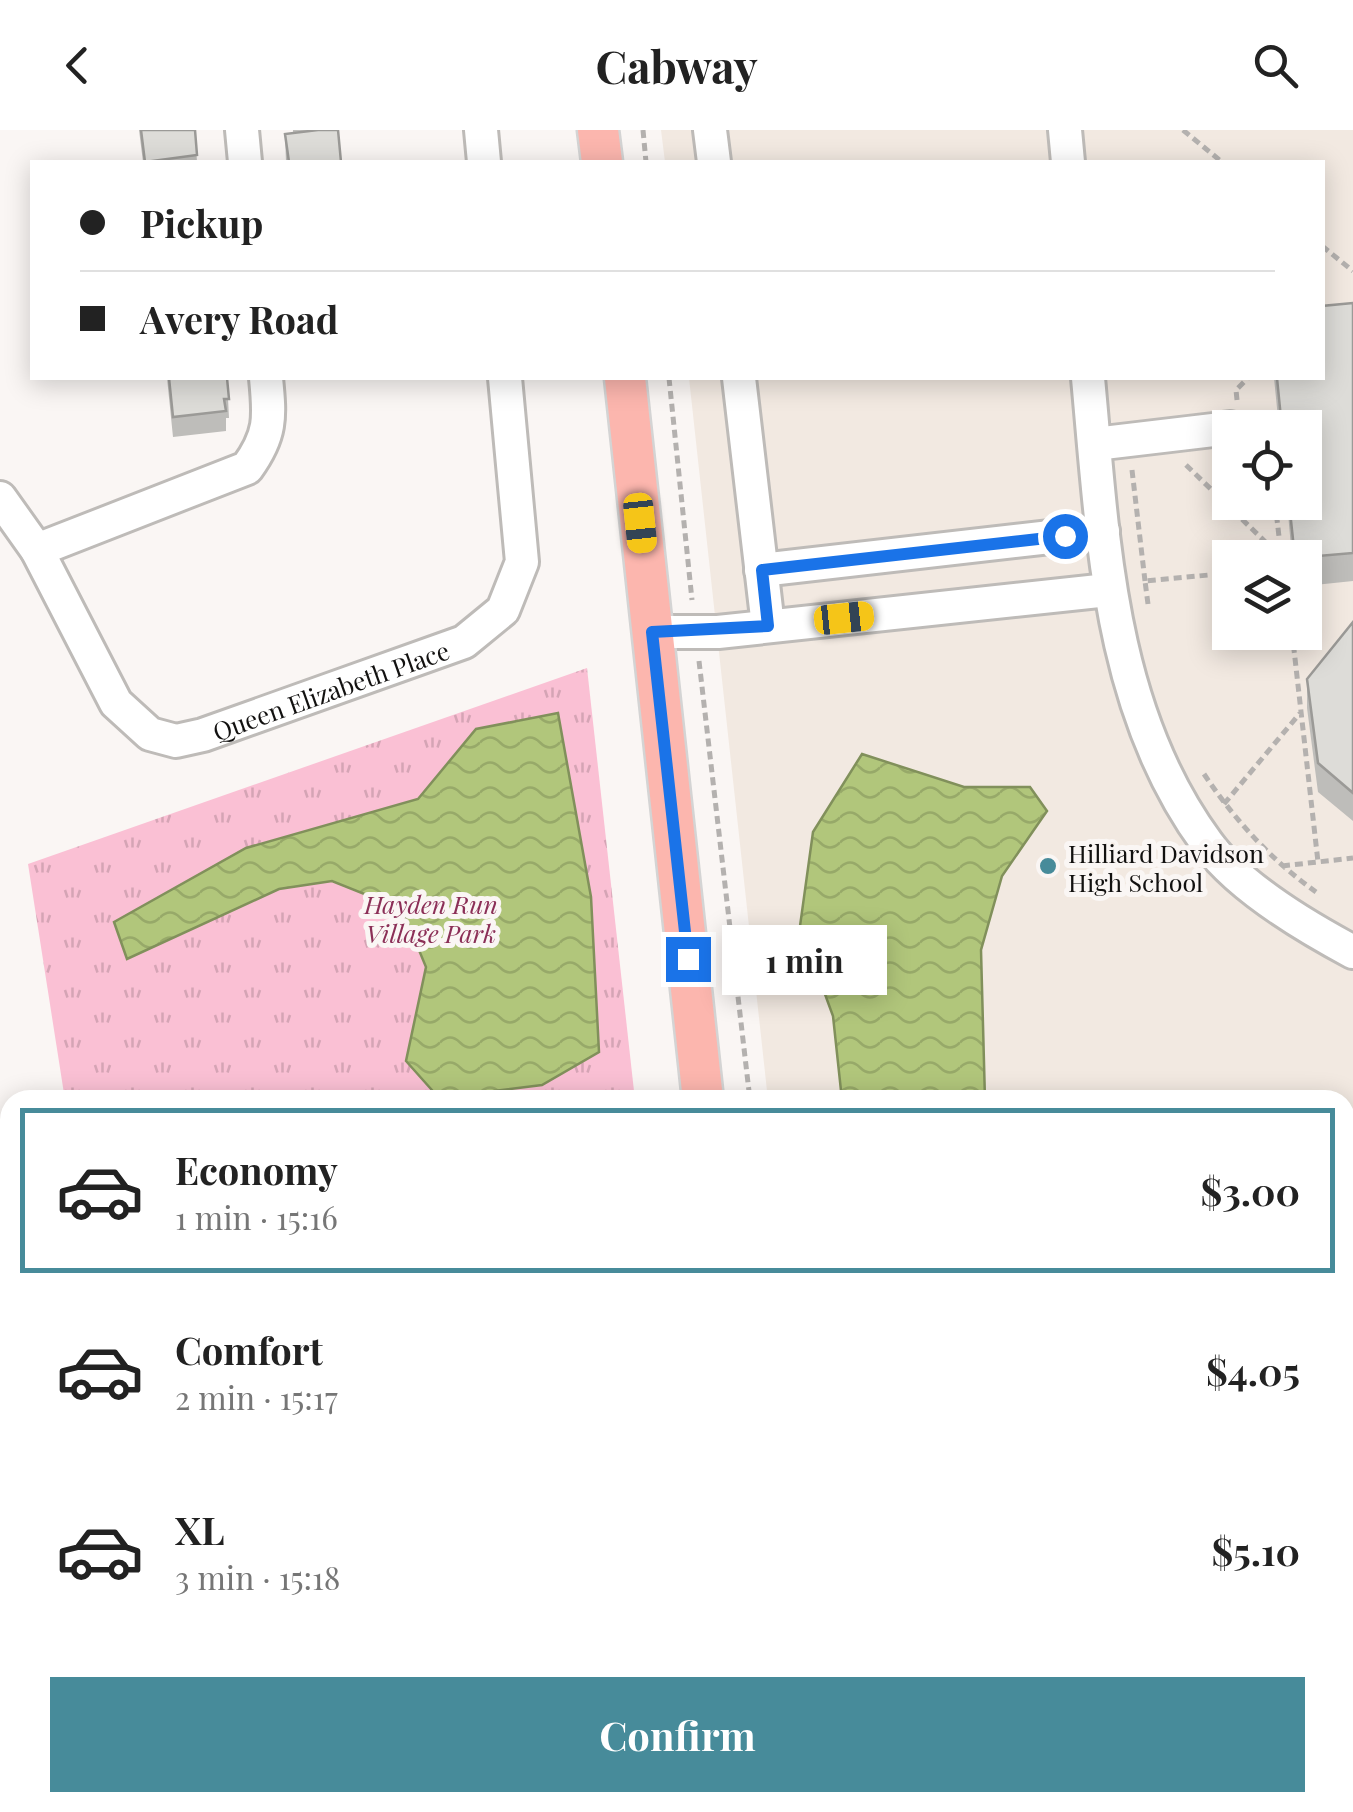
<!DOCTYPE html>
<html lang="en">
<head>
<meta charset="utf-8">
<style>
	:root { --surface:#fff; --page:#f6f6f6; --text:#222; --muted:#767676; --line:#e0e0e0; --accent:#478b9a }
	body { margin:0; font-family:"Playfair Display",serif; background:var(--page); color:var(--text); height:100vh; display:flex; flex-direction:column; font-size:38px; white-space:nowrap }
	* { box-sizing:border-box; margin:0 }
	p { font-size:32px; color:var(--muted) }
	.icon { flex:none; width:55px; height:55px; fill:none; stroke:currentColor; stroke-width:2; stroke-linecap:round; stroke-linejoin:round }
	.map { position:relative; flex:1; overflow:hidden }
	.panel { position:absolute; left:0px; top:960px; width:1355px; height:722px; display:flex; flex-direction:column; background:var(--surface); border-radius:30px 30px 0 0; box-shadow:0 5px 25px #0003 }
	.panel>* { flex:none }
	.guide { position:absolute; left:30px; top:30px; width:1295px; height:220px; border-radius:0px; box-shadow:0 5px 25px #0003; display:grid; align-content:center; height:220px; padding:0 50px; background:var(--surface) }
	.fabs { position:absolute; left:1212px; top:280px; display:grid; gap:20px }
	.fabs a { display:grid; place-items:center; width:110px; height:110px; border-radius:0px; background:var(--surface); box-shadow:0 5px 25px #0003; font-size:50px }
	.end { position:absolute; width:45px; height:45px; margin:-22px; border:12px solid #1a73e8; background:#fff; box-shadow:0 0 0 5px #fff }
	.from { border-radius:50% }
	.bubble { position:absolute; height:70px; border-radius:0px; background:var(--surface); box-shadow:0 5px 25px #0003; font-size:32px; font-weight:700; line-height:70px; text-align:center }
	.car { position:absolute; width:30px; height:60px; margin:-30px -15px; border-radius:12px; box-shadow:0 0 8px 2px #0007; background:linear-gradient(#f5c518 24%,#345 0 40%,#f5c518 0 76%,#345 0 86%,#f5c518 0) }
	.guide b { display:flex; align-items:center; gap:35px; height:95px; font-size:38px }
	.guide b+b { border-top:2px solid var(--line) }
	.guide i { width:25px; height:25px; background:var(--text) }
	ul { padding:18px 0 0; list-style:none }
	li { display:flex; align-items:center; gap:30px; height:165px; margin:0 20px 15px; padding:0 30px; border:5px solid transparent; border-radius:0px }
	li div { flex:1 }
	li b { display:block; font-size:38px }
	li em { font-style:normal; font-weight:700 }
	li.selected { border-color:var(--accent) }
	li>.icon { width:90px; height:90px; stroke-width:1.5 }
	.action { display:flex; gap:20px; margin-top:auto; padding:20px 50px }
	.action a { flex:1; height:115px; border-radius:0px; background:var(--accent); color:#fff; font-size:40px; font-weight:700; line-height:115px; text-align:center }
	header { display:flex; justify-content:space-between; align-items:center; height:130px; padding:0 50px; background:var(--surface); font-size:45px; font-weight:700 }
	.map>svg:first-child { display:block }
</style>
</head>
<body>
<header><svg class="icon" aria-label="back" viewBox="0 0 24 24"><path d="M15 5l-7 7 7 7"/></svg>Cabway<svg class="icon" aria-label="search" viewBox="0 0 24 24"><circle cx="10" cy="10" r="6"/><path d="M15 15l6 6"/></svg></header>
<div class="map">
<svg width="1353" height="1682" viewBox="0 0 1353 1682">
	<defs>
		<pattern id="park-tufts" width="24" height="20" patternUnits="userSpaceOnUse" patternTransform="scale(2.5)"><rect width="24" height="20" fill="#fac0d4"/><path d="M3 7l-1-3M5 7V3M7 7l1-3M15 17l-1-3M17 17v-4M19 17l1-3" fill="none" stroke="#d5a4b5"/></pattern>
		<pattern id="water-waves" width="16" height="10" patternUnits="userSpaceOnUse" patternTransform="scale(2.5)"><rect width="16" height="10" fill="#b1c67b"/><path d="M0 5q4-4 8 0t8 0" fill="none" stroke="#97a969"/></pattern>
	</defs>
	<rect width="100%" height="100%" fill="#faf6f4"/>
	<path fill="#f2e9e1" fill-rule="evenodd" d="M661 0H1353V1299L1345 1300V970H768L689 248H1322V32H665ZM1230 298H1305V372H1230ZM1230 428H1305V502H1230Z
		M1353 1417V1682H868L865 1673 1345 1672V1418Z"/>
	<path fill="url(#park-tufts)" d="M587 538 635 970H65L28 734Z"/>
	<path fill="url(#water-waves)" stroke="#81905b" stroke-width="2.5" d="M558 583 591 767 599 922 542 955 439 968 406 931 426 837 402 779 332 751 279 759 127 829 114 792 246 718 418 669 476 599Z
		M862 624 964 657H1030L1047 681 1002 746 981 820 985 970H842L833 886 800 796 813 702Z
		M1353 1080V1251L1345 1250V1083Z
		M629 1673H700L702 1682H631Z"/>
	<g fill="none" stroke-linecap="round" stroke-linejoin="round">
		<g stroke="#bebbb8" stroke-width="38">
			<g id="minor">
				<path d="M242 0 245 32"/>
				<path d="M481 0 484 32"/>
				<path d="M710 0 714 32"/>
				<path d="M1065 0 1068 32"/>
				<path d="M739 248 768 496"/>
				<path d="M1088 248C1103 407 1108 579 1207 713 1238 756 1306 797 1353 822"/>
				<path d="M1095 314 1230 298"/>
				<path id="s1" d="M0 368 37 420 116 573 150 604 176 611 203 605 464 512 503 480 522 432 505 248"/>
				<path d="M37 420 247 338C271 305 270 288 266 248"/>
				<path d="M761 440 1103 401"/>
				<path d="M652 502H718L1108 460"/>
				<path d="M0 1266H10"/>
				<path d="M1345 1549 1353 1547"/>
				<path d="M198 1672 199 1682"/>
				<path d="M448 1672 449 1682"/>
				<path d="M38 1682 111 1672"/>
				<path d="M1087 1682 1092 1672"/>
				<path d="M1175 1682 1180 1672"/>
			</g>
		</g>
		<g stroke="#d4d4d4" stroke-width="45">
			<path id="major" d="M598 0 602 32
				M625 248 703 970
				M1345 1368 1353 1367
				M812 1672 814 1682"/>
		</g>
		<path stroke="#b4b1af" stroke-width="5" stroke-dasharray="8 5" stroke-linecap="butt" d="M643 0 646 32
			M1183 0 1222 32
			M1322 116 1353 141
			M669 248 692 470
			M1237 270 1236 260 1248 248
			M1186 335 1282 428
			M1132 340 1145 451
			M1275 372 1281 424
			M1148 474 1145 451 1230 443
			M1292 502 1318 732
			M699 531 750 970
			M1204 644C1234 689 1271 730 1316 762
			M1224 674 1301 582
			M1282 736 1353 728
			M1345 1319 1353 1318"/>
		<use href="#minor" stroke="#fff" stroke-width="32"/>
		<use href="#major" stroke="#fcb6ae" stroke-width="40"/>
	</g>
	<path fill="#bebdba" d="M139 0H195L197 32H143Z
		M293 0H338L341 32H286L285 4 293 3Z
		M1353 173V451L1305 456V428H1292L1287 372H1305V298H1279L1274 248H1322Z
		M167 248H227L229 288H226V301L173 307Z
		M1353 492V691L1318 662 1307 578V549Z
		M10 1504V1627L0 1629V1505Z
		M514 1672H586L587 1682H515Z"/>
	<path fill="#dddcd8" stroke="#9b9a97" stroke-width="2.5" d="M141 0H195L197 25 145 32Z
		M318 0H338L341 32H289L285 4Z
		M1353 173V423L1295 428 1289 372H1305V298H1282L1277 248H1322V176Z
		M169 248H227L229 269H224L226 281 173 287Z
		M1353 492V663L1318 633 1307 549Z
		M10 1504V1575L0 1577V1505Z
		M1353 1635V1682H1220L1218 1672H1345V1636Z
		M520 1672H586L587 1682H522Z"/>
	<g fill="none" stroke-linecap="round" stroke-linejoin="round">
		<path stroke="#1a73e8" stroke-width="12" d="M688 829 652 502 768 496 762 440 1065 406"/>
	</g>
	<circle fill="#478b9a" stroke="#faf6f4" stroke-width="4" cx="1048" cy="736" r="10"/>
	<g text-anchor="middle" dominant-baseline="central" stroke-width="10" stroke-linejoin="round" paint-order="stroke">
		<g font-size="25" fill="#121110" stroke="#faf6f4">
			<text stroke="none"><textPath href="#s1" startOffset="472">Queen Elizabeth Place</textPath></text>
		</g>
		<g font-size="25" fill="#121110" stroke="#faf6f4" text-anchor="start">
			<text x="1068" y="722">Hilliard Davidson<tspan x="1068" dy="29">High School</tspan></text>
		</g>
		<g font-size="25" font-style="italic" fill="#8b2f57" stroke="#faf6f4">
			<text x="431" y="773">Hayden Run<tspan x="431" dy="29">Village Park</tspan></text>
		</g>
	</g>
</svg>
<div class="fabs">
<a><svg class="icon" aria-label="locate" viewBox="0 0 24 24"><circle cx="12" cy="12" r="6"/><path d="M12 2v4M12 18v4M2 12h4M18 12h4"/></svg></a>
<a><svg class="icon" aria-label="layers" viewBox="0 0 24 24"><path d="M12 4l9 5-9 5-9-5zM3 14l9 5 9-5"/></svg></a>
</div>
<i class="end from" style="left:1065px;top:406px"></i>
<i class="end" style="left:688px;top:829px"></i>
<div class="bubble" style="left:722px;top:795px;width:165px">1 min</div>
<i class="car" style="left:640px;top:393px;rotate:174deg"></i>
<i class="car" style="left:844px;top:488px;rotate:84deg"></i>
<div class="guide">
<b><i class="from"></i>Pickup</b>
<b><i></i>Avery Road</b>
</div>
<section class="panel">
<ul>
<li class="selected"><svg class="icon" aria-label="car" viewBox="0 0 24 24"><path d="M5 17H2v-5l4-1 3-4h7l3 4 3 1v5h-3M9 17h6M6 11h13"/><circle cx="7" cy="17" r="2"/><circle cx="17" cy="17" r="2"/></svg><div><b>Economy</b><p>1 min · 15:16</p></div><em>$3.00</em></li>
<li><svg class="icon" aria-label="car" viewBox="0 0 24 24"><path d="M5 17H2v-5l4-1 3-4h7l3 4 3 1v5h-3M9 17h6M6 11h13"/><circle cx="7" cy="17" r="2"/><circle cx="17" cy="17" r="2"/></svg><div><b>Comfort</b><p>2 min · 15:17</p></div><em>$4.05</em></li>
<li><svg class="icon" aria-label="car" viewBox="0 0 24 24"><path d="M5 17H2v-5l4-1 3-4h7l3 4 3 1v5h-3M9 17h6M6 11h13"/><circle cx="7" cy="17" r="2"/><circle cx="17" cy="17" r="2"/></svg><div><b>XL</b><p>3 min · 15:18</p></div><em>$5.10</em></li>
</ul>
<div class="action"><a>Confirm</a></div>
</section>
</div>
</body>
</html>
